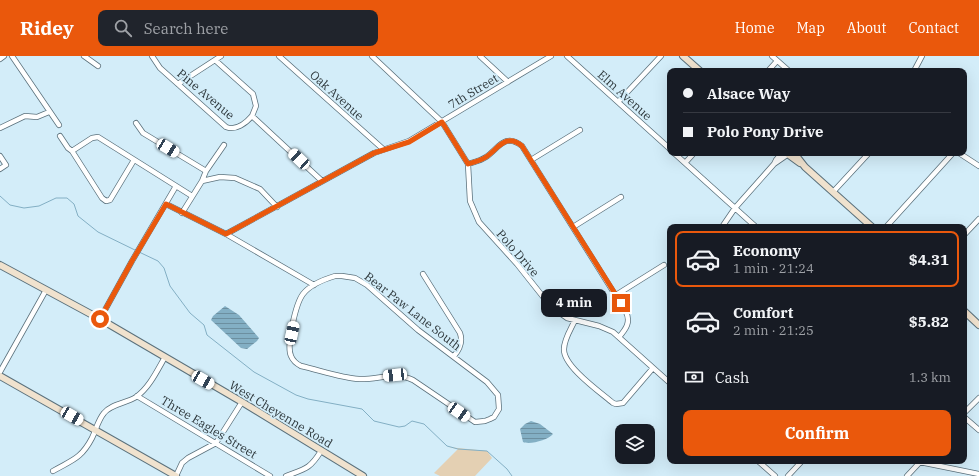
<!DOCTYPE html>
<html lang="en">
<head>
<meta charset="utf-8">
<style>
	:root { --surface:#171b24; --page:#20242c; --text:#f1f3f6; --muted:#9ea1a6; --line:#363941; --accent:#ea580c }
	body { margin:0; font-family:"IBM Plex Serif",serif; background:var(--page); color:var(--text); height:100vh; display:flex; flex-direction:column; font-size:15px; white-space:nowrap }
	* { box-sizing:border-box; margin:0 }
	p { font-size:13px; color:var(--muted) }
	.icon { flex:none; width:22px; height:22px; fill:none; stroke:currentColor; stroke-width:2; stroke-linecap:round; stroke-linejoin:round }
	.map { position:relative; flex:1; overflow:hidden }
	.sheet { position:absolute; left:667px; top:168px; width:300px; height:240px; display:flex; flex-direction:column; background:var(--surface); border-radius:8px; box-shadow:0 4px 16px #0002 }
	.sheet>* { flex:none }
	.guide { position:absolute; left:667px; top:12px; width:300px; height:88px; border-radius:8px; box-shadow:0 4px 16px #0002; display:grid; align-content:center; height:88px; padding:0 16px; background:var(--surface) }
	.controls { position:absolute; left:615px; top:368px; display:grid; gap:8px }
	.controls a { display:grid; place-items:center; width:40px; height:40px; border-radius:8px; background:var(--surface); box-shadow:0 4px 16px #0002; font-size:20px }
	.end { position:absolute; width:18px; height:18px; margin:-9px; border:5px solid #ea580c; background:#fff; box-shadow:0 0 0 2px #fff }
	.from { border-radius:50% }
	.bubble { position:absolute; height:28px; border-radius:8px; background:var(--surface); box-shadow:0 4px 16px #0002; font-size:13px; font-weight:700; line-height:28px; text-align:center }
	.car { position:absolute; width:12px; height:24px; margin:-12px -6px; border-radius:5px; box-shadow:0 0 3px 1px #0007; background:linear-gradient(#fff 24%,#345 0 40%,#fff 0 76%,#345 0 86%,#fff 0) }
	.guide b { display:flex; align-items:center; gap:14px; height:38px; font-size:15px }
	.guide b+b { border-top:1px solid var(--line) }
	.guide i { width:10px; height:10px; background:var(--text) }
	ul { padding:7px 0 0; list-style:none }
	li { display:flex; align-items:center; gap:12px; height:56px; margin:0 8px 6px; padding:0 8px; border:2px solid transparent; border-radius:8px }
	li div { flex:1 }
	li b { display:block; font-size:15px }
	li em { font-style:normal; font-weight:700 }
	li.current { border-color:var(--accent) }
	li>.icon { width:36px; height:36px; stroke-width:1.5 }
	.pay { display:flex; align-items:center; gap:10px; height:44px; padding:0 16px; font-size:15px }
	.pay p { margin-inline-start:auto }
	.primary-button { display:flex; gap:8px; margin-top:auto; padding:8px 16px }
	.primary-button a { flex:1; height:46px; border-radius:8px; background:var(--accent); color:#fff; font-size:16px; font-weight:700; line-height:46px; text-align:center }
	header { display:flex; align-items:center; gap:24px; box-sizing:border-box; height:56px; padding:0 20px; background:var(--accent); color:#fff }
	header strong { font-size:19px }
	nav { display:flex; gap:22px; margin-inline-start:auto; font-size:14px }
	.search { width:280px; height:36px; background:var(--page); display:flex; align-items:center; gap:10px; box-sizing:border-box; padding:0 14px; border-radius:8px; color:var(--muted); font-size:15px }
	.map>svg:first-child { display:block }
</style>
</head>
<body>
<header>
<strong>Ridey</strong>
<div class="search"><svg class="icon" aria-label="search" viewBox="0 0 24 24"><circle cx="10" cy="10" r="6"/><path d="M15 15l6 6"/></svg>Search here</div>
<nav><a>Home</a><a>Map</a><a>About</a><a>Contact</a></nav>
</header>
<div class="map">
<svg width="979" height="420" viewBox="0 0 979 420">
	<defs>
		<pattern id="water-rules" width="6" height="5" patternUnits="userSpaceOnUse"><rect width="6" height="5" fill="#83afc4"/><path d="M0 2.5h6" fill="none" stroke="#6c8fa0"/></pattern>
	</defs>
	<rect width="100%" height="100%" fill="#d3edf9"/>
	<path fill="#e4d0b3" d="M448 391 487 395 492 402 475 420H440L434 417 458 393Z"/>
	<path fill="url(#water-rules)" d="M225 250 239 259 259 282 257 285 247 293 241 292 211 264 213 260Z
		M531 365 540 368 553 378C548 384 530 389 523 386L520 373 525 368Z"/>
	<g fill="none" stroke-linecap="round" stroke-linejoin="round">
		<path stroke="#83afc4" stroke-width="1" d="M0 140 10 149 24 152 39 150 56 142H67L74 148 78 160 98 176 137 195
			M139 196 158 205 164 212 170 230 190 257 204 269 207 279 254 316 296 339 308 343 362 353 374 365 399 371 405 370 412 365 424 368 447 390 458 393 487 395 507 413 512 420"/>
		<g stroke="#5b717c" stroke-width="6">
			<path id="street" d="M12 0 59 69
				M84 0 98 10
				M152 0 160 12 226 71C236 75 246 67 252 60
				M279 0 383 93
				M372 0 442 66 468 108 470 145 479 166 517 208 548 247 557 255 567 262 599 270 613 276 670 327
				M480 0 508 26
				M567 0 670 93
				M772 0 789 15
				M0 3 4 0
				M215 4 253 38 256 50 252 60 322 125
				M768 15 777 5
				M914 15 922 0
				M178 28 221 0
				M618 46 661 0
				M136 67 143 77 206 115
				M0 72 25 60 37 61 49 56
				M60 80 68 92 72 95 102 142 106 145 110 144 134 104
				M72 95 92 82 98 81 192 140
				M674 97 756 171
				M959 97 979 110
				M0 100 6 109 0 113
				M531 104 580 74
				M685 107 694 97
				M468 108C474 106 480 105 486 101 498 93 505 76 522 90L626 256C631 266 626 273 619 281
				M774 108 787 99
				M202 125 206 115 224 89
				M833 136 869 97
				M166 148 226 178 374 97 409 85 551 0
				M182 157 202 125 220 121 235 122 260 133 277 151
				M573 171 621 141
				M722 171 735 152 774 108 776 104 782 97
				M886 171 953 97
				M226 178 314 229
				M964 179 979 163
				M423 218 460 277C463 286 460 293 454 300
				M335 220H342L355 222 367 229 418 274 487 326 498 339 499 353 494 361 490 363 485 365 475 366 413 324C395 315 378 324 359 323 341 322 319 314 301 310 297 308 293 305 291 300 286 289 296 247 303 238 310 229 325 223 335 220Z
				M616 239 664 209
				M100 263 132 205 176 130
				M575 264C571 273 564 283 564 293 563 310 600 336 613 347L616 348 623 347 653 312
				M0 316 46 234
				M137 340 270 420
				M964 357 979 342
				M964 361 979 374
				M758 405 775 420
				M915 405 979 418
				M53 415C72 404 81 403 92 382 96 374 98 364 104 357 111 348 127 347 136 341 149 332 157 315 165 301
				M176 420 182 407 188 402 216 387 242 346
				M286 420C305 413 310 413 321 395
				M788 420 802 405
				M907 420 921 405"/>
		</g>
		<g stroke="#5b717c" stroke-width="8">
			<path id="secondary" d="M683 0 700 15
				M794 97 805 111 872 171
				M789 99 800 107
				M0 209 100 263 242 346 363 420
				M964 255 979 269
				M0 320 176 420"/>
		</g>
		<use href="#street" stroke="#fff" stroke-width="4.5"/>
		<use href="#secondary" stroke="#f0e2ce" stroke-width="6"/>
	</g>
	<g fill="none" stroke-linecap="round" stroke-linejoin="round">
		<path stroke="#ea580c" stroke-width="5" d="M100 263 132 205 166 148 226 178 374 97 409 86 442 66 468 108C474 106 480 105 486 101 498 93 506 76 522 90L621 247"/>
	</g>
	<g text-anchor="middle" dominant-baseline="central" stroke-width="3.5" stroke-linejoin="round" paint-order="stroke">
		<g font-size="12" fill="#2d373b" stroke="#d3edf9">
			<text transform="translate(473 35) rotate(-31)">7th Street</text>
			<text transform="translate(206 38) rotate(40)">Pine Avenue</text>
			<text transform="translate(337 39) rotate(42)">Oak Avenue</text>
			<text transform="translate(625 39) rotate(42)">Elm Avenue</text>
			<text transform="translate(518 197) rotate(49)">Polo Drive</text>
			<text transform="translate(413 255) rotate(38)">Bear Paw Lane South</text>
			<text transform="translate(281 358) rotate(31)">West Cheyenne Road</text>
			<text transform="translate(209 371) rotate(31)">Three Eagles Street</text>
		</g>
	</g>
</svg>
<div class="controls">
<a><svg class="icon" aria-label="layers" viewBox="0 0 24 24"><path d="M12 4l9 5-9 5-9-5zM3 14l9 5 9-5"/></svg></a>
</div>
<i class="end from" style="left:100px;top:263px"></i>
<i class="end" style="left:621px;top:247px"></i>
<div class="bubble" style="left:541px;top:233px;width:66px">4 min</div>
<i class="car" style="left:168px;top:92px;rotate:121deg"></i>
<i class="car" style="left:299px;top:103px;rotate:313deg"></i>
<i class="car" style="left:292px;top:277px;rotate:12deg"></i>
<i class="car" style="left:395px;top:319px;rotate:264deg"></i>
<i class="car" style="left:203px;top:324px;rotate:120deg"></i>
<i class="car" style="left:459px;top:356px;rotate:124deg"></i>
<i class="car" style="left:72px;top:360px;rotate:120deg"></i>
<div class="guide">
<b><i class="from"></i>Alsace Way</b>
<b><i></i>Polo Pony Drive</b>
</div>
<section class="sheet">
<ul>
<li class="current"><svg class="icon" aria-label="car" viewBox="0 0 24 24"><path d="M5 17H2v-5l4-1 3-4h7l3 4 3 1v5h-3M9 17h6M6 11h13"/><circle cx="7" cy="17" r="2"/><circle cx="17" cy="17" r="2"/></svg><div><b>Economy</b><p>1 min · 21:24</p></div><em>$4.31</em></li>
<li><svg class="icon" aria-label="car" viewBox="0 0 24 24"><path d="M5 17H2v-5l4-1 3-4h7l3 4 3 1v5h-3M9 17h6M6 11h13"/><circle cx="7" cy="17" r="2"/><circle cx="17" cy="17" r="2"/></svg><div><b>Comfort</b><p>2 min · 21:25</p></div><em>$5.82</em></li>
</ul>
<div class="pay"><svg class="icon" aria-label="cash" viewBox="0 0 24 24"><path d="M3 7h18v10H3z"/><circle cx="12" cy="12" r="2"/></svg>Cash<p>1.3 km</p></div>
<div class="primary-button"><a>Confirm</a></div>
</section>
</div>
</body>
</html>
